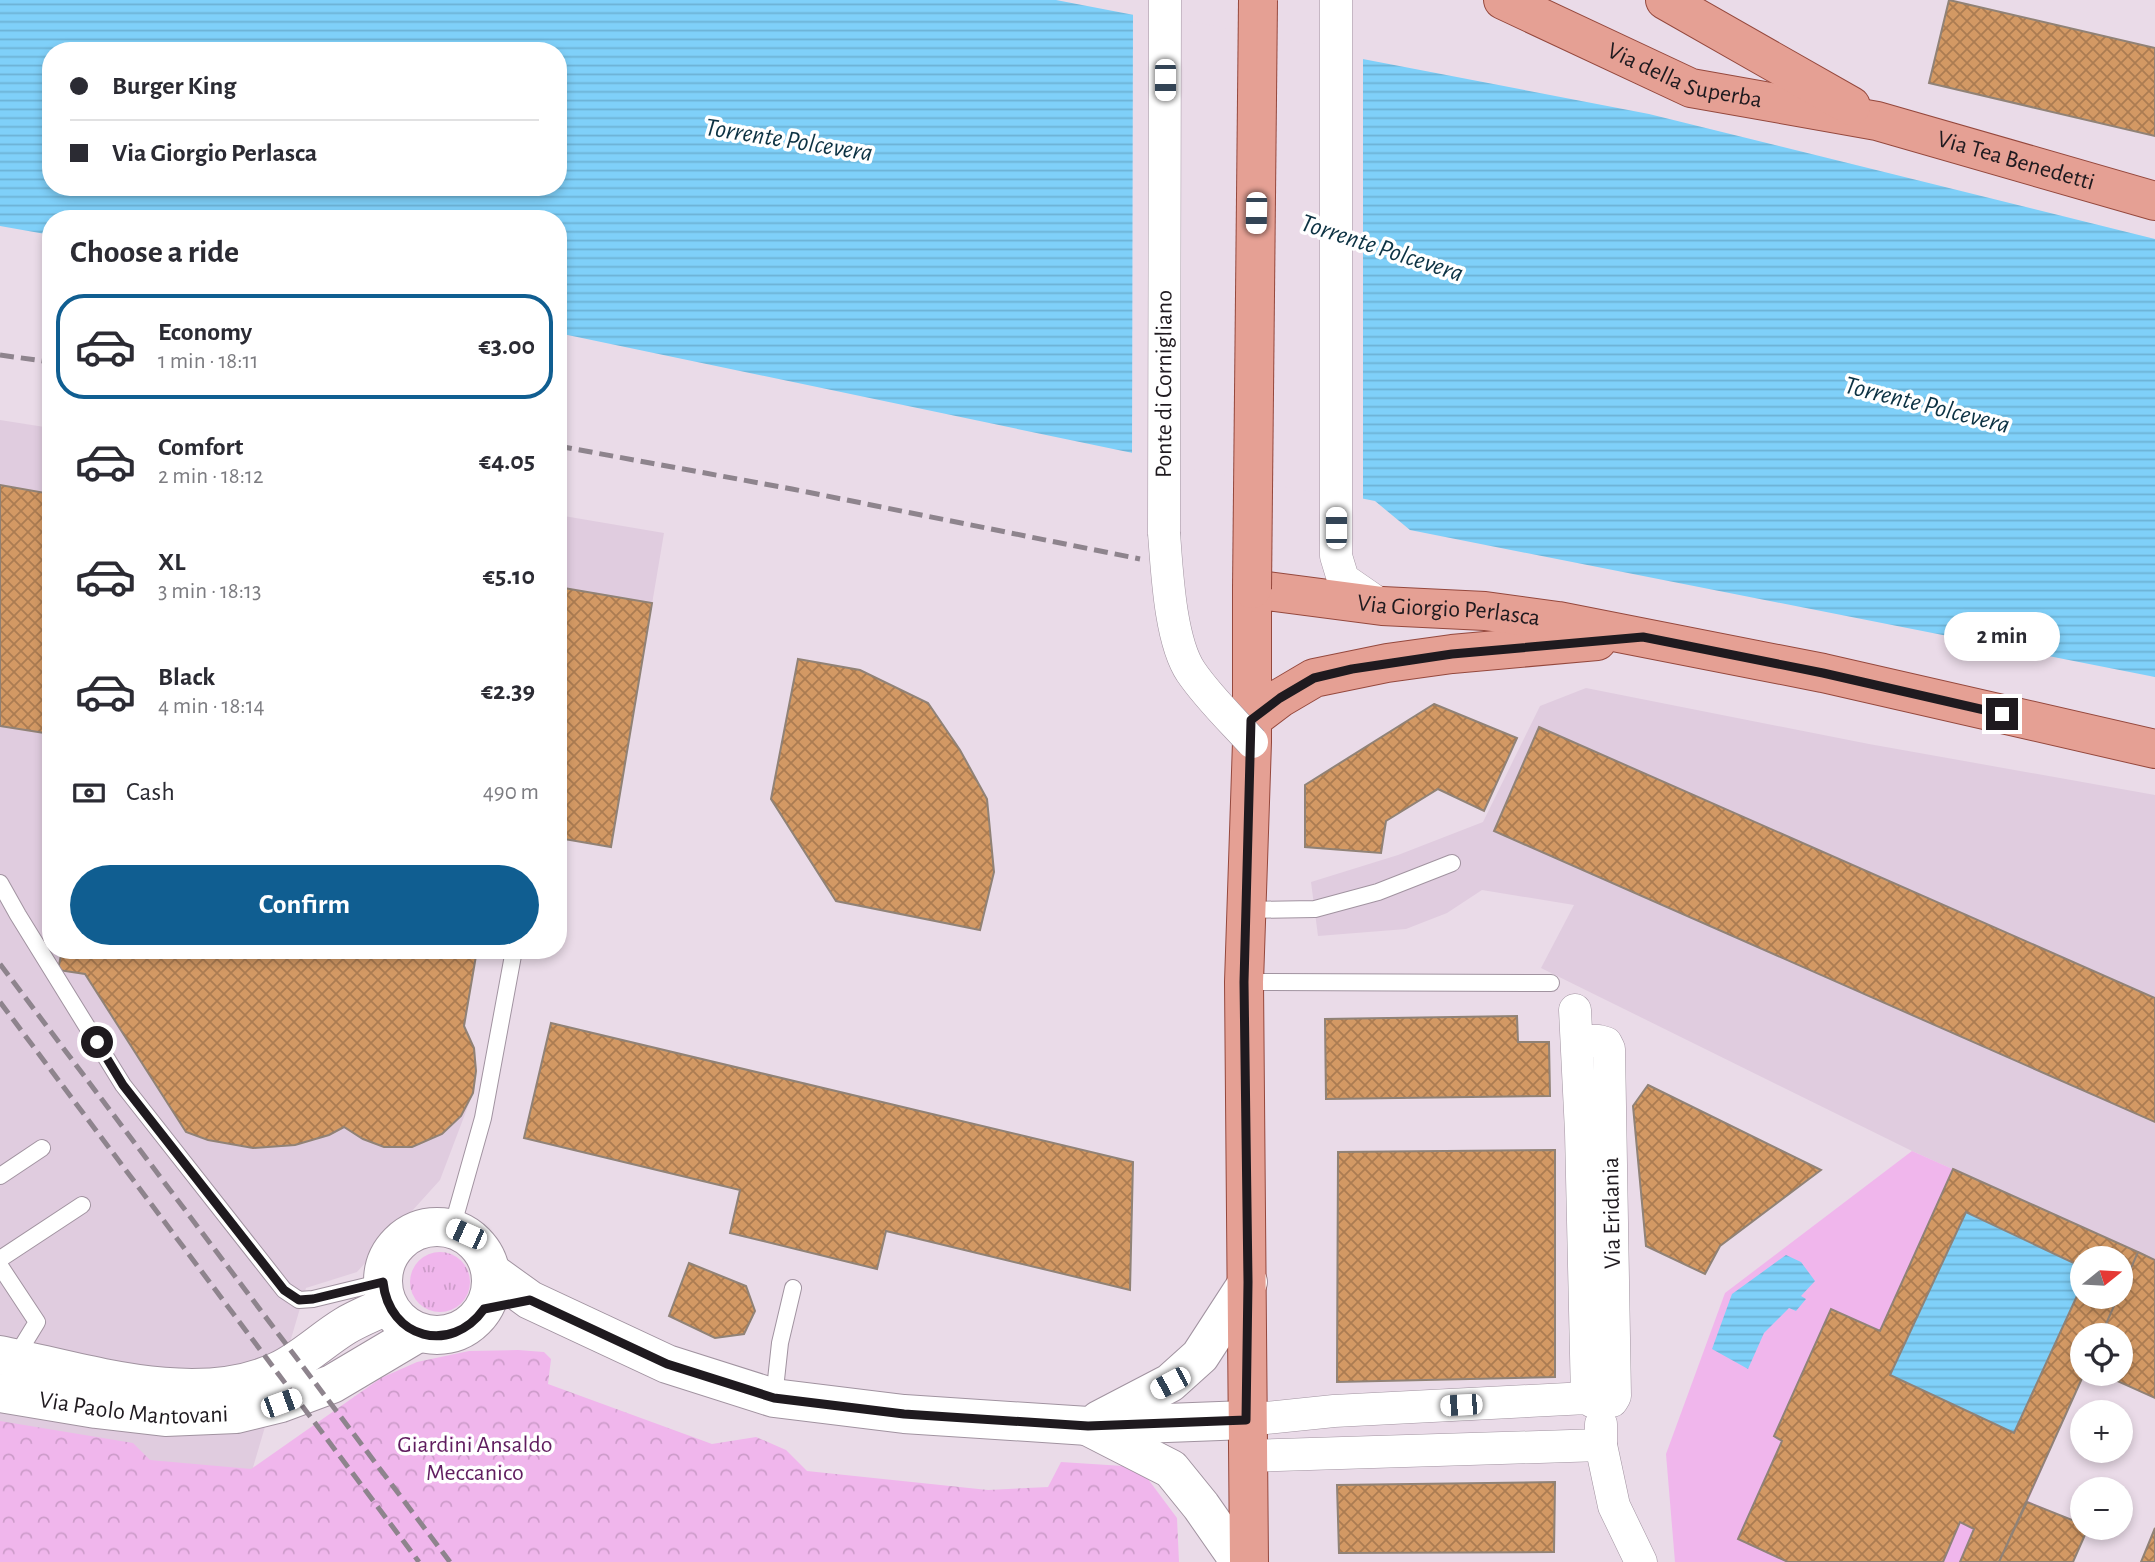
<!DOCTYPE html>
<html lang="en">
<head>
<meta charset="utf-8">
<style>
	:root { --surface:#fff; --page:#f2f2f3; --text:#2b2b33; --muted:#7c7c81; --line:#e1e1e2; --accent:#105e91 }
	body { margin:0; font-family:"Alegreya Sans",sans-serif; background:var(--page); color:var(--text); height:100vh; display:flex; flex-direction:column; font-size:26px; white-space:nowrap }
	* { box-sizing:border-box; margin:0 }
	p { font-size:23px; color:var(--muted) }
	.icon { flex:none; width:38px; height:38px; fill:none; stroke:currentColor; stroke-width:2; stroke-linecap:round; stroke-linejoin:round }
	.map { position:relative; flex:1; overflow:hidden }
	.side { position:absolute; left:42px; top:210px; width:525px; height:749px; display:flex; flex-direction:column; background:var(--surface); border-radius:28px; box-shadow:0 4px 10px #0003 }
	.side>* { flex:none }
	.banner { position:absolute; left:42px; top:42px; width:525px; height:154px; border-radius:28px; box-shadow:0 4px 10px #0003; display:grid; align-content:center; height:154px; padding:0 28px; background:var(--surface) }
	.needle { width:46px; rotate:72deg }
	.controls { position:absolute; left:2070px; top:1246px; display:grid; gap:14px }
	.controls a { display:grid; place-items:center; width:63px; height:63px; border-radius:50%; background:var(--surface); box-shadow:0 4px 10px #0003; font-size:35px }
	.end { position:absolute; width:32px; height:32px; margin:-16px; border:9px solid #1f1a1f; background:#fff; box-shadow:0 0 0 4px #fff }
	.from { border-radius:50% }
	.bubble { position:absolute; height:49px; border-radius:24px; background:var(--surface); box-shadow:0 4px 10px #0003; font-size:23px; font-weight:700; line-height:49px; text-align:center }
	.car { position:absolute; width:21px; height:42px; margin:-21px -10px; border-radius:9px; box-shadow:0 0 5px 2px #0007; background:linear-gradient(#fff 24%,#345 0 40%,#fff 0 76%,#345 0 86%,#fff 0) }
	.banner b { display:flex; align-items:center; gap:24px; height:66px; font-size:26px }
	.banner b+b { border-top:2px solid var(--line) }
	.banner i { width:18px; height:18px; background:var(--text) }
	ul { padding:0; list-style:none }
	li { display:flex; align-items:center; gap:21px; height:105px; margin:0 14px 10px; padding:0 14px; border:4px solid transparent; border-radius:28px }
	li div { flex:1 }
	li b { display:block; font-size:26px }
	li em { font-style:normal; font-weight:700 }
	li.current { border-color:var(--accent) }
	li>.icon { width:63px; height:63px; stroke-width:1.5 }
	h2 { padding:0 28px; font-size:32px; line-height:84px }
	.pay { display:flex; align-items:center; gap:18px; height:77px; padding:0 28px; font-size:26px }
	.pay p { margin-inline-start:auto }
	.action { display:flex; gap:14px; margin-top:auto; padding:14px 28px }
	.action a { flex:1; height:80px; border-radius:42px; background:var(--accent); color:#fff; font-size:28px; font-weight:700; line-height:80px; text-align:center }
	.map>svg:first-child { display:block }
</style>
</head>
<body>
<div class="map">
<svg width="2155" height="1562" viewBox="0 0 2155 1562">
	<defs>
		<pattern id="grass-tufts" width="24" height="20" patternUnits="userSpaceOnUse" patternTransform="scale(1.75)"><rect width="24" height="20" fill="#f0b6ec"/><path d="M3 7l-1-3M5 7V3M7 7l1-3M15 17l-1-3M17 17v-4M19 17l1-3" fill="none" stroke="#cd9cca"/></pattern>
		<pattern id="park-crowns" width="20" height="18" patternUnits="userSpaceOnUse" patternTransform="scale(1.75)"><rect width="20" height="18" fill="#f0b6ec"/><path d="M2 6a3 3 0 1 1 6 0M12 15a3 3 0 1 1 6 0" fill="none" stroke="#cd9cca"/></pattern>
		<pattern id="water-rules" width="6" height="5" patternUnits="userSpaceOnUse" patternTransform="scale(1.75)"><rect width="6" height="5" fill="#7fd0f9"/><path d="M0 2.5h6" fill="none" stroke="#6db2d5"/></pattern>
		<pattern id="building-cross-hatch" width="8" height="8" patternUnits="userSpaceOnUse" patternTransform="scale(1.75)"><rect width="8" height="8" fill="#d39964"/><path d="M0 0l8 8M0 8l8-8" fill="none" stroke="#ab7c52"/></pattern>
	</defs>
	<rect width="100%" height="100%" fill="#eadbe8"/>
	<path fill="#e0ccdf" d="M0 420 51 428V950H477L464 1026 474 1048 476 1071 473 1093 440 1180 357 1272 306 1288 225 1562H0Z
		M558 515 664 533 611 847 558 838Z
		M1586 688 1869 744 2155 795V1260L1912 1151 1541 968 1574 905 1482 890 1447 913 1406 929 1318 936 1311 882 1398 855 1483 822 1540 706Z"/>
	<path fill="url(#grass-tufts)" d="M410 1282a30 30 0 1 1 60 0a30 30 0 1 1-60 0Z"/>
	<path fill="url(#park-crowns)" d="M518 1350 544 1352 551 1359 548 1384 712 1444 756 1437 786 1450 807 1471 988 1490 1048 1487 1061 1462 1139 1467 1177 1518 1179 1562H0V1421L133 1443 150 1460 251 1469 381 1378 417 1362 469 1351Z"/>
	<path fill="#f0b6ec" d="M1912 1151 2138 1252 2121 1258H2082V1297H2118L2101 1335H2082V1374H2084L2028 1501 2082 1524V1528H2088L2073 1562H1675L1666 1454 1725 1293Z"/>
	<path fill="url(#water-rules)" fill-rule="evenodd" d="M0 0H1056L1649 114 2155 239V677L1410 530 1375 501 1123 451 558 333V219H51V235L0 226ZM51 51H558V187H51Z
		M1966 1212 2082 1267V1285L2014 1433 1890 1375Z
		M1786 1255 1801 1262 1815 1281 1801 1296 1806 1299 1796 1311 1789 1308 1764 1333 1748 1369 1712 1349 1732 1294Z"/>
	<path fill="#eadbe8" d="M1133 10 1363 55V502L1132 457Z"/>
	<path fill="url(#building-cross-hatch)" stroke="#908276" stroke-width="2" d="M1949 0 2155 48V136L1929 83Z
		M0 485 51 494V734L0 726Z
		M558 587 652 603 611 847 558 838Z
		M798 659 860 670 928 703 960 750 987 799 994 872 980 930 836 901 771 799Z
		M1434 704 1517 738 1484 811 1438 789 1386 821 1381 853 1305 847V785Z
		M1539 727 2155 998V1122L1494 831Z
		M62 950H477L464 1026 474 1048 476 1071 473 1093 461 1116 442 1134 412 1147H384L363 1139 344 1127 329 1135 295 1145 253 1148 208 1140 186 1132 85 974 58 970Z
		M1517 1016 1518 1042H1549L1550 1096 1326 1099 1325 1019Z
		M551 1023 1133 1162 1130 1290 886 1231 877 1269 730 1233 740 1190 524 1138Z
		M1648 1085 1821 1170 1720 1246 1705 1274 1646 1246 1633 1106Z
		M1555 1150V1377L1337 1382 1338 1152Z
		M1953 1169 2138 1252 2121 1291V1258H2082V1267L1966 1212 1890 1375 2014 1433 2082 1285V1297H2118L2101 1335H2082V1374H2084L1999 1562H1960L1974 1529 1960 1522 1943 1562H1788L1738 1539 1782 1441 1774 1436 1831 1309 1880 1331Z
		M2138 1252 2155 1260V1398L2102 1374H2121V1335H2101L2118 1297H2121V1291Z
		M689 1263 746 1286 755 1311 744 1334 715 1338 669 1316Z
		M1555 1482 1554 1552 1339 1553 1337 1485Z
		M2027 1502 2082 1524V1528H2088L2073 1562H1999Z
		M2155 1528V1562H2141Z"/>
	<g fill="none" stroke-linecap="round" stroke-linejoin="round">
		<g stroke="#a193a0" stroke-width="18">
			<path id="service" d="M0 883 18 915 123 1085 284 1290 299 1300 313 1299 383 1282
				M1245 910 1315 909 1378 892 1452 863
				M1244 982 1551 983
				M0 1176 42 1148
				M452 1228 483 1118 514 950
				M0 1259 82 1205
				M0 1266 37 1322 15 1358
				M774 1398 780 1343 793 1288"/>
		</g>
		<g stroke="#a193a0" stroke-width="33">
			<g id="minor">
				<path d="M1336 0V556L1343 579 1382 606"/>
				<path id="s1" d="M1164 533 1165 0"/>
				<path d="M1575 1010 1581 1132 1587 1398"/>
				<path d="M1246 1420 1334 1411 1587 1398 1593 1402 1612 1401 1615 1396 1609 1049 1606 1043 1599 1041H1577"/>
				<path d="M1601 1424V1445L1614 1506 1641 1562"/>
				<path d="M1247 1456 1601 1445"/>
			</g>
		</g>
		<g stroke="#a193a0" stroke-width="40">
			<g id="tertiary">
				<circle cx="437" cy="1281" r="54"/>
				<path d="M491 1272 530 1300 667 1364 774 1398 904 1414 1088 1426 1246 1420"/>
				<path d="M0 1355C83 1372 196 1410 278 1371 302 1360 322 1340 345 1326 358 1318 374 1312 388 1305"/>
				<path id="s2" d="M0 1393 96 1409 165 1417 236 1414 281 1403 332 1384 418 1333"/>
				<path d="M1099 1420 1170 1383 1200 1356 1248 1282"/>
				<path d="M1089 1427 1171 1469 1201 1506 1240 1562"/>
			</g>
		</g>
		<g stroke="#95483d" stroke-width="40">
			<g id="primary">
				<path id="s3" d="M1503 0 1691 88 1877 121 2155 201"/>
				<path d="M1665 0 1851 106"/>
				<path d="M1251 720 1280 698 1314 678 1387 663 1452 654 1597 641"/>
				<path id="s4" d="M1249 1562 1244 982 1252 742V589L1382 606 1485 611 1558 621 1823 673 2155 749"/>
			</g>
		</g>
		<use href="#service" stroke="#fff" stroke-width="16"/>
		<use href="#minor" stroke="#fff" stroke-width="32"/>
		<use href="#tertiary" stroke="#fff" stroke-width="38"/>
		<use href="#primary" stroke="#e5a094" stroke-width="38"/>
		<path stroke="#8e848d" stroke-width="5" stroke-dasharray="14 7" stroke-linecap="butt" d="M0 355 51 362
			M558 446 792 489 1140 559
			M0 964 450 1562
			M0 1002 419 1562"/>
		<g stroke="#a193a0" stroke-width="33" stroke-linecap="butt">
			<path id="minor-bridge" d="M1164 533C1167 571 1170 641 1191 672 1208 697 1231 719 1252 742"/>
		</g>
		<g stroke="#95483d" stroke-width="40" stroke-linecap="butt">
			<path id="primary-bridge" d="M1252 589 1258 0"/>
		</g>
		<use href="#minor-bridge" stroke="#fff" stroke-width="32"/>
		<use href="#primary-bridge" stroke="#e5a094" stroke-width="38"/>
	</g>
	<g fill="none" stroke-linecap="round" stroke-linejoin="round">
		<path stroke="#1f1a1f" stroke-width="9" d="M97 1042 123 1085 284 1290 299 1300 313 1299 383 1282C389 1339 451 1355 484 1309L530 1300 667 1364 774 1398 904 1414 1088 1426 1246 1420 1248 1282 1244 982 1251 720 1280 698 1314 678 1352 669 1452 654 1643 637 1823 673 2002 714"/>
	</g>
	<g text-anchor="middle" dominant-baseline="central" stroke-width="7" stroke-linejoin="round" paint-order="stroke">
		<g font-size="24" fill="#1f1a1f" stroke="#fff">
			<text stroke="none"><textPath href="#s3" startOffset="198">Via della Superba</textPath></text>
			<text stroke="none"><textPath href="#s3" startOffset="541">Via Tea Benedetti</textPath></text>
			<text stroke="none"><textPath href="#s1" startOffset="149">Ponte di Cornigliano</textPath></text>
			<text stroke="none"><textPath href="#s4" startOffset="1171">Via Giorgio Perlasca</textPath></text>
			<text transform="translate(1612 1213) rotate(-91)">Via Eridania</text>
			<text stroke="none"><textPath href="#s2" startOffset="135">Via Paolo Mantovani</textPath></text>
		</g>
		<g font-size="24" fill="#601d5f" stroke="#fff">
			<text x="475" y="1445">Giardini Ansaldo<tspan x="475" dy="28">Meccanico</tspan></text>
		</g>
		<g font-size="26" font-style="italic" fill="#0c3243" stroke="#fff">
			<text transform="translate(789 140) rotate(9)">Torrente Polcevera</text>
			<text transform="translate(1382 248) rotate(18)">Torrente Polcevera</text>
			<text transform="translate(1927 405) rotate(14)">Torrente Polcevera</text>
		</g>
	</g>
</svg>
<div class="controls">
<a><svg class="needle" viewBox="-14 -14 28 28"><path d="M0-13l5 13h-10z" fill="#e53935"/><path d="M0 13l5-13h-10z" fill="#7c7c81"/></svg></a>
<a><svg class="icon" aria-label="locate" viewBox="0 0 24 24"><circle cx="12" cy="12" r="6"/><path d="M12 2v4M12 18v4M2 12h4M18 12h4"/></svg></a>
<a>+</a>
<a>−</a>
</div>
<i class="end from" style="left:97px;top:1042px"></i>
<i class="end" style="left:2002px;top:714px"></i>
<div class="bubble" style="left:1944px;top:612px;width:116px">2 min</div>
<i class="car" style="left:1165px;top:80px;rotate:180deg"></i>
<i class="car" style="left:1256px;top:213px;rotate:181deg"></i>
<i class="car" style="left:1336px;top:528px;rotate:0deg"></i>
<i class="car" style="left:466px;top:1234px;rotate:294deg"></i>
<i class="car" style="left:1170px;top:1383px;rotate:242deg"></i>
<i class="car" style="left:281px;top:1403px;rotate:70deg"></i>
<i class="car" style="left:1461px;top:1405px;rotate:267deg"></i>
<div class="banner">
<b><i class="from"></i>Burger King</b>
<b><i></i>Via Giorgio Perlasca</b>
</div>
<section class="side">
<h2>Choose a ride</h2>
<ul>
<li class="current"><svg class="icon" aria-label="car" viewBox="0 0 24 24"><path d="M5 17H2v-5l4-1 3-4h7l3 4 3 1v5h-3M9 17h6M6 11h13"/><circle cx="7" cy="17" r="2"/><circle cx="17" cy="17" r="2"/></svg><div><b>Economy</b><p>1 min · 18:11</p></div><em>€3.00</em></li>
<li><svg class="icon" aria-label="car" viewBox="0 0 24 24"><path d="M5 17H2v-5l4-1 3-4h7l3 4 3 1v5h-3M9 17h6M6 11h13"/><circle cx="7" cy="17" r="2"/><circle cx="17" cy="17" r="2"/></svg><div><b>Comfort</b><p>2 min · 18:12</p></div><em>€4.05</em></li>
<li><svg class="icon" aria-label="car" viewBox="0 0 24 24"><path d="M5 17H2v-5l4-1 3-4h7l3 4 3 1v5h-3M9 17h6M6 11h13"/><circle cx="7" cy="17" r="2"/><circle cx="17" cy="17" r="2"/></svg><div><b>XL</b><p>3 min · 18:13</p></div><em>€5.10</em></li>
<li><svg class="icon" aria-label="car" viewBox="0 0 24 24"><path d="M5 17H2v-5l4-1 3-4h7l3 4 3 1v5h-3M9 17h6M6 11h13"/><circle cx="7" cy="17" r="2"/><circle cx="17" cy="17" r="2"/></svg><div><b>Black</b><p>4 min · 18:14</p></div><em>€2.39</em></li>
</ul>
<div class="pay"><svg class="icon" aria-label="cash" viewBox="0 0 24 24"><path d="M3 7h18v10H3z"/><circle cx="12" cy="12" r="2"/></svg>Cash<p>490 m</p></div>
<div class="action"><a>Confirm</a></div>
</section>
</div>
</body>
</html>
